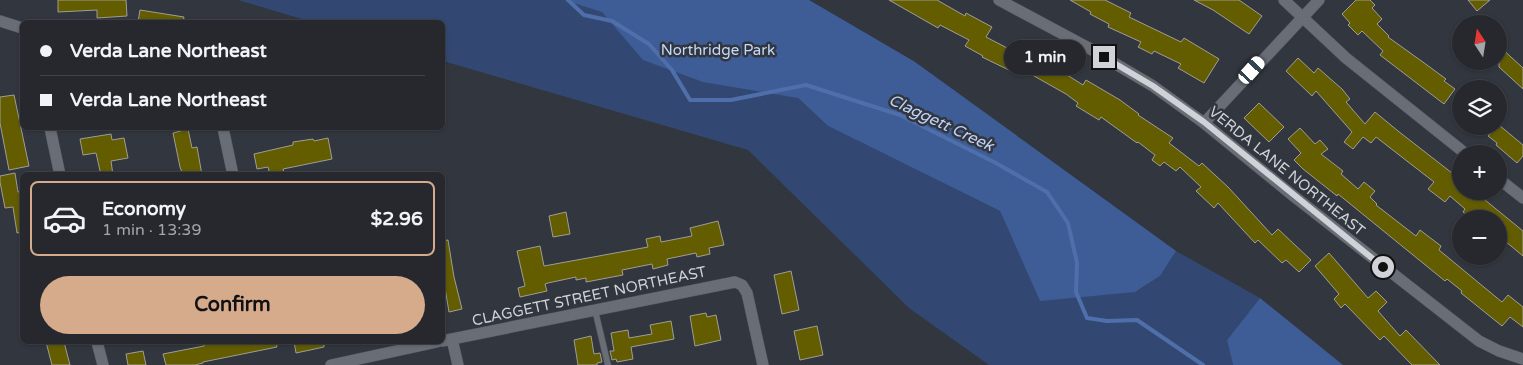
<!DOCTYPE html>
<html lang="en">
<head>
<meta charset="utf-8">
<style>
	:root { --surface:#26282e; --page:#2e3036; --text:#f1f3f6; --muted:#a4a6aa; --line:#42444a; --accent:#d6ab8b }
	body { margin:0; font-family:"Varela Round",sans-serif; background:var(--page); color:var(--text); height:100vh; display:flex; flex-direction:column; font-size:19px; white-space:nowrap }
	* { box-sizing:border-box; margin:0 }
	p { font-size:16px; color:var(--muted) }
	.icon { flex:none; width:28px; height:28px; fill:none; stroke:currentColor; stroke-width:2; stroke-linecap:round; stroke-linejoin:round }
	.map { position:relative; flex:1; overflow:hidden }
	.drawer { position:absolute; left:20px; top:172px; width:425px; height:172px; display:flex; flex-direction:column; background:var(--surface); border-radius:8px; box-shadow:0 1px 4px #0004,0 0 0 1px var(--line) }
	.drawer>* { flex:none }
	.top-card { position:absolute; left:20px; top:20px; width:425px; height:110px; border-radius:8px; box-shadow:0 1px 4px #0004,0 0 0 1px var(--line); display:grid; align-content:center; height:110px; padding:0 20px; background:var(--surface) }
	.needle { width:32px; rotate:348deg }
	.fabs { position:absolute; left:1452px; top:15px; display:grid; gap:10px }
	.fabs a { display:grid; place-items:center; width:55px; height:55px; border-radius:50%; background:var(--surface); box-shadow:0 1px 4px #0004,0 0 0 1px var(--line); font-size:25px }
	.end { position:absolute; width:22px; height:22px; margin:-11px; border:6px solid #cfd2d6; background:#111; box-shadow:0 0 0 2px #111 }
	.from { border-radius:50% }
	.bubble { position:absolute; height:35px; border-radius:18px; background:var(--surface); box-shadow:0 1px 4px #0004,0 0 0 1px var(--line); font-size:16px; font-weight:800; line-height:35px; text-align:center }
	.car { position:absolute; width:15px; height:30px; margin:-15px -8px; border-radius:6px; box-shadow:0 0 4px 1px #0007; background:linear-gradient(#fff 24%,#345 0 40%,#fff 0 76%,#345 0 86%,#fff 0) }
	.top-card b { display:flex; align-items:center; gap:18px; height:48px; font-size:19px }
	.top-card b+b { border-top:1px solid var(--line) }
	.top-card i { width:12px; height:12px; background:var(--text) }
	ul { padding:9px 0 0; list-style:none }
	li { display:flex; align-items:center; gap:15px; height:75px; margin:0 10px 8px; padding:0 10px; border:2px solid transparent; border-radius:8px }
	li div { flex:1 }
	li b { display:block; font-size:19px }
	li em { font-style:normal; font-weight:800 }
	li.active { border-color:var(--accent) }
	li>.icon { width:45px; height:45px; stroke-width:1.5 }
	.primary-button { display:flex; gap:10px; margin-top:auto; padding:10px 20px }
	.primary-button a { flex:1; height:58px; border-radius:30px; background:var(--accent); color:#111; font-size:20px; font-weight:800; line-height:58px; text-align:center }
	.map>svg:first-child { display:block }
</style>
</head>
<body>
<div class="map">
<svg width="1523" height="365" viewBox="0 0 1523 365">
	<rect width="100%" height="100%" fill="#32363e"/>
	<path fill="#324872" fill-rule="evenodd" d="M238 0H809L915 62 1176 251 1260 298 1227 340 1233 365H989L909 308 748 150 443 61 442 22H312ZM798 98 900 115 1077 263 1040 300 1000 211 828 126ZM1174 254 1160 276 1138 290Z"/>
	<path fill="#3e5c96" d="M564 0H809L915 62 1176 251 1160 276 1135 292 1040 301 1000 211 828 126 798 98 703 82 643 60 602 12Z
		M1260 298 1343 365H1233L1227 340Z"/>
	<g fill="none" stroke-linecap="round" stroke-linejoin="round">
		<path stroke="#4f6faa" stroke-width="4" d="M568 0 584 15 612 21 649 44 672 70 690 100H731L806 85 900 115 994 162 1047 192 1068 223 1077 263 1076 292 1087 318 1107 321 1137 320 1203 365"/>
	</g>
	<path fill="#635d00" stroke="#9f9e95" d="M58 0H126L127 16 97 18V10L58 12Z
		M889 0H937L965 16 966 13 992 27 986 37 1011 50 1015 42 1066 70 1064 73 1083 85 1086 80 1120 100 1139 114 1138 115 1173 138 1169 143 1199 166 1202 163 1228 187 1272 235 1278 229 1311 260 1299 272 1286 260 1282 263 1258 240 1255 243 1218 203 1214 208 1196 191 1201 187 1180 167 1176 171 1164 162 1160 166 1152 160 1155 155 1138 142 1137 143 1101 117 1099 120 1076 106 1078 103 1066 94 1018 67 1015 73 982 57 983 56 965 46 969 40 940 25 938 28Z
		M1070 0H1105L1131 13 1129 17 1181 42 1184 38 1219 59 1204 83 1178 68 1181 64 1154 51 1152 54 1138 47 1141 42 1108 27 1109 24 1090 14 1091 12Z
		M1194 0H1239L1262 16 1249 34 1213 10Z
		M1356 0H1370L1375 5 1372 8 1382 19 1377 24 1389 36 1388 37 1427 65 1446 79 1444 81 1455 89 1444 104 1380 55 1383 51 1362 31 1358 35 1348 25 1350 23 1342 14Z
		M1468 0H1490L1477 11Z
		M140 10 184 17 183 22H138Z
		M1499 46 1523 68V89L1499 67Z
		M1298 58 1314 73 1318 68 1342 89 1350 99 1346 102 1365 124 1375 112 1398 131 1461 180V191H1474L1523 231V256L1499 236V219H1472L1463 212 1465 209 1450 196 1445 202 1428 189 1434 182 1376 137 1371 143 1363 137 1353 149 1344 142 1352 132 1316 91 1312 96 1286 71Z
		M14 95 29 166 9 170 0 123V97Z
		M1259 103 1284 127 1269 142 1244 118Z
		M1499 125 1523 145V156L1517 163 1496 145 1497 143 1488 136 1496 126Z
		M1300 128 1315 144 1320 140 1328 149 1321 154 1343 171 1341 174 1358 189 1364 182 1375 191 1370 197 1377 204 1376 205 1416 236 1420 230 1441 246 1439 250 1502 302 1508 295 1523 307V327L1510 317 1502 326 1461 293 1462 291 1447 279 1445 281 1338 194 1337 196 1303 169 1294 160 1301 153 1288 139Z
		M188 129 192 148 197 147 202 175H183L180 167 173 133Z
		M111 134 112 140 124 138 128 158 111 161 113 175H101L96 153 83 155 80 139Z
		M328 138 332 159 283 169 285 175H270L268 167 257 169 254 154 293 145V142L313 139 314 141Z
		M15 173 18 192 22 191V232L17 233 13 207 5 208 0 182V176Z
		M566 212 570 234 553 237 549 216Z
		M718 221 724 245 709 248 710 254 697 257 696 253 667 259 668 265 653 269 652 264 622 270 623 275 586 282V278L576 280V277L548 283 545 284 547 291 520 297 518 288 525 286 517 251 540 246 544 266 648 247 646 239 660 236 661 242 692 236 690 228Z
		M448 240 454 277 462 309 449 312 442 270V241Z
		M1329 253 1368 298 1376 291 1387 302 1378 311 1400 336 1406 330 1440 365H1412L1384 336 1380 340 1345 304 1341 308 1334 299 1339 294 1315 266Z
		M791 271 799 310 782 314 774 275Z
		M706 313 707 317 716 315 721 340 695 346 690 316Z
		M671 321 674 339 631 347 633 359 617 362 616 359 612 360 610 351H614L611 333 628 330 629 338 652 334 650 325Z
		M817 326 823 355 800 360 794 331Z
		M591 336 594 354 600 353 602 362 597 363V365H578L574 340Z
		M46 342H64L70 365H52Z
		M203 342H276L277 347 203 362V363L195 365H166L163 354 204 346Z
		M294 342H324V347L296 353Z
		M143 351 146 365H128L126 354Z"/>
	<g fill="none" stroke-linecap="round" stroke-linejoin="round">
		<g stroke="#50545a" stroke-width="7">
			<path id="lane" d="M595 310 608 365"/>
		</g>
		<g stroke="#50545a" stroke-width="12">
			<path id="street" d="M999 0 1087 47 1153 86 1204 123 1291 194 1479 341 1499 351 1523 359
				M1284 0 1346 58 1466 154
				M0 21 22 28
				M1204 123 1319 0
				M50 128 60 175
				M223 128 233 175
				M1499 179 1523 198
				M452 339 458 365
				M442 341 735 282 742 285 747 293 763 365
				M97 342 103 365
				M331 365 437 342"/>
		</g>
		<use href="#lane" stroke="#696d76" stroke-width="5.5"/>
		<use href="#street" stroke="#696d76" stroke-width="11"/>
	</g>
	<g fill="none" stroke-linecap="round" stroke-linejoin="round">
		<path stroke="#cfd2d6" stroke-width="6" d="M1104 57 1153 86 1204 122 1383 267"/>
	</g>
	<g text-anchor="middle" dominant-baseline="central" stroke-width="5" stroke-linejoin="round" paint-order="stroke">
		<g font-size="15" fill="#c4d8fa" stroke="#32363e">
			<text x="718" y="50">Northridge Park</text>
		</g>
		<g font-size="15" fill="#cfd2d6" stroke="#32363e">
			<text transform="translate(1287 171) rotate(39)">VERDA LANE NORTHEAST</text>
			<text transform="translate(589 296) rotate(-12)">CLAGGETT STREET NORTHEAST</text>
		</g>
		<g font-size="16" font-style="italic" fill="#c0d3f6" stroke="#32363e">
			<text transform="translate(941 123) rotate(25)">Claggett Creek</text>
		</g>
	</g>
</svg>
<div class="fabs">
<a><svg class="needle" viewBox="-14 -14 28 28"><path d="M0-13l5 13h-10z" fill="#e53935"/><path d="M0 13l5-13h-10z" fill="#a4a6aa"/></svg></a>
<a><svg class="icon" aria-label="layers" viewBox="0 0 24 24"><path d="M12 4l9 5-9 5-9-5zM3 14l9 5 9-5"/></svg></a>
<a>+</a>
<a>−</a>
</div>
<i class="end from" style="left:1383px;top:267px"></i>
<i class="end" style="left:1104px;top:57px"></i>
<div class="bubble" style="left:1004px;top:40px;width:82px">1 min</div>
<i class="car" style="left:1252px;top:70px;rotate:42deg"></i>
<div class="top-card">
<b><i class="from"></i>Verda Lane Northeast</b>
<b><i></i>Verda Lane Northeast</b>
</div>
<section class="drawer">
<ul>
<li class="active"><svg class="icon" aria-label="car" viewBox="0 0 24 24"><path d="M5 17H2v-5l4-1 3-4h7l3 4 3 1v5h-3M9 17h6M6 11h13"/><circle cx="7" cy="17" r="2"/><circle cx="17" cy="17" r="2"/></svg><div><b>Economy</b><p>1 min · 13:39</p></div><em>$2.96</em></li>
</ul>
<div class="primary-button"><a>Confirm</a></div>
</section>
</div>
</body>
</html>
